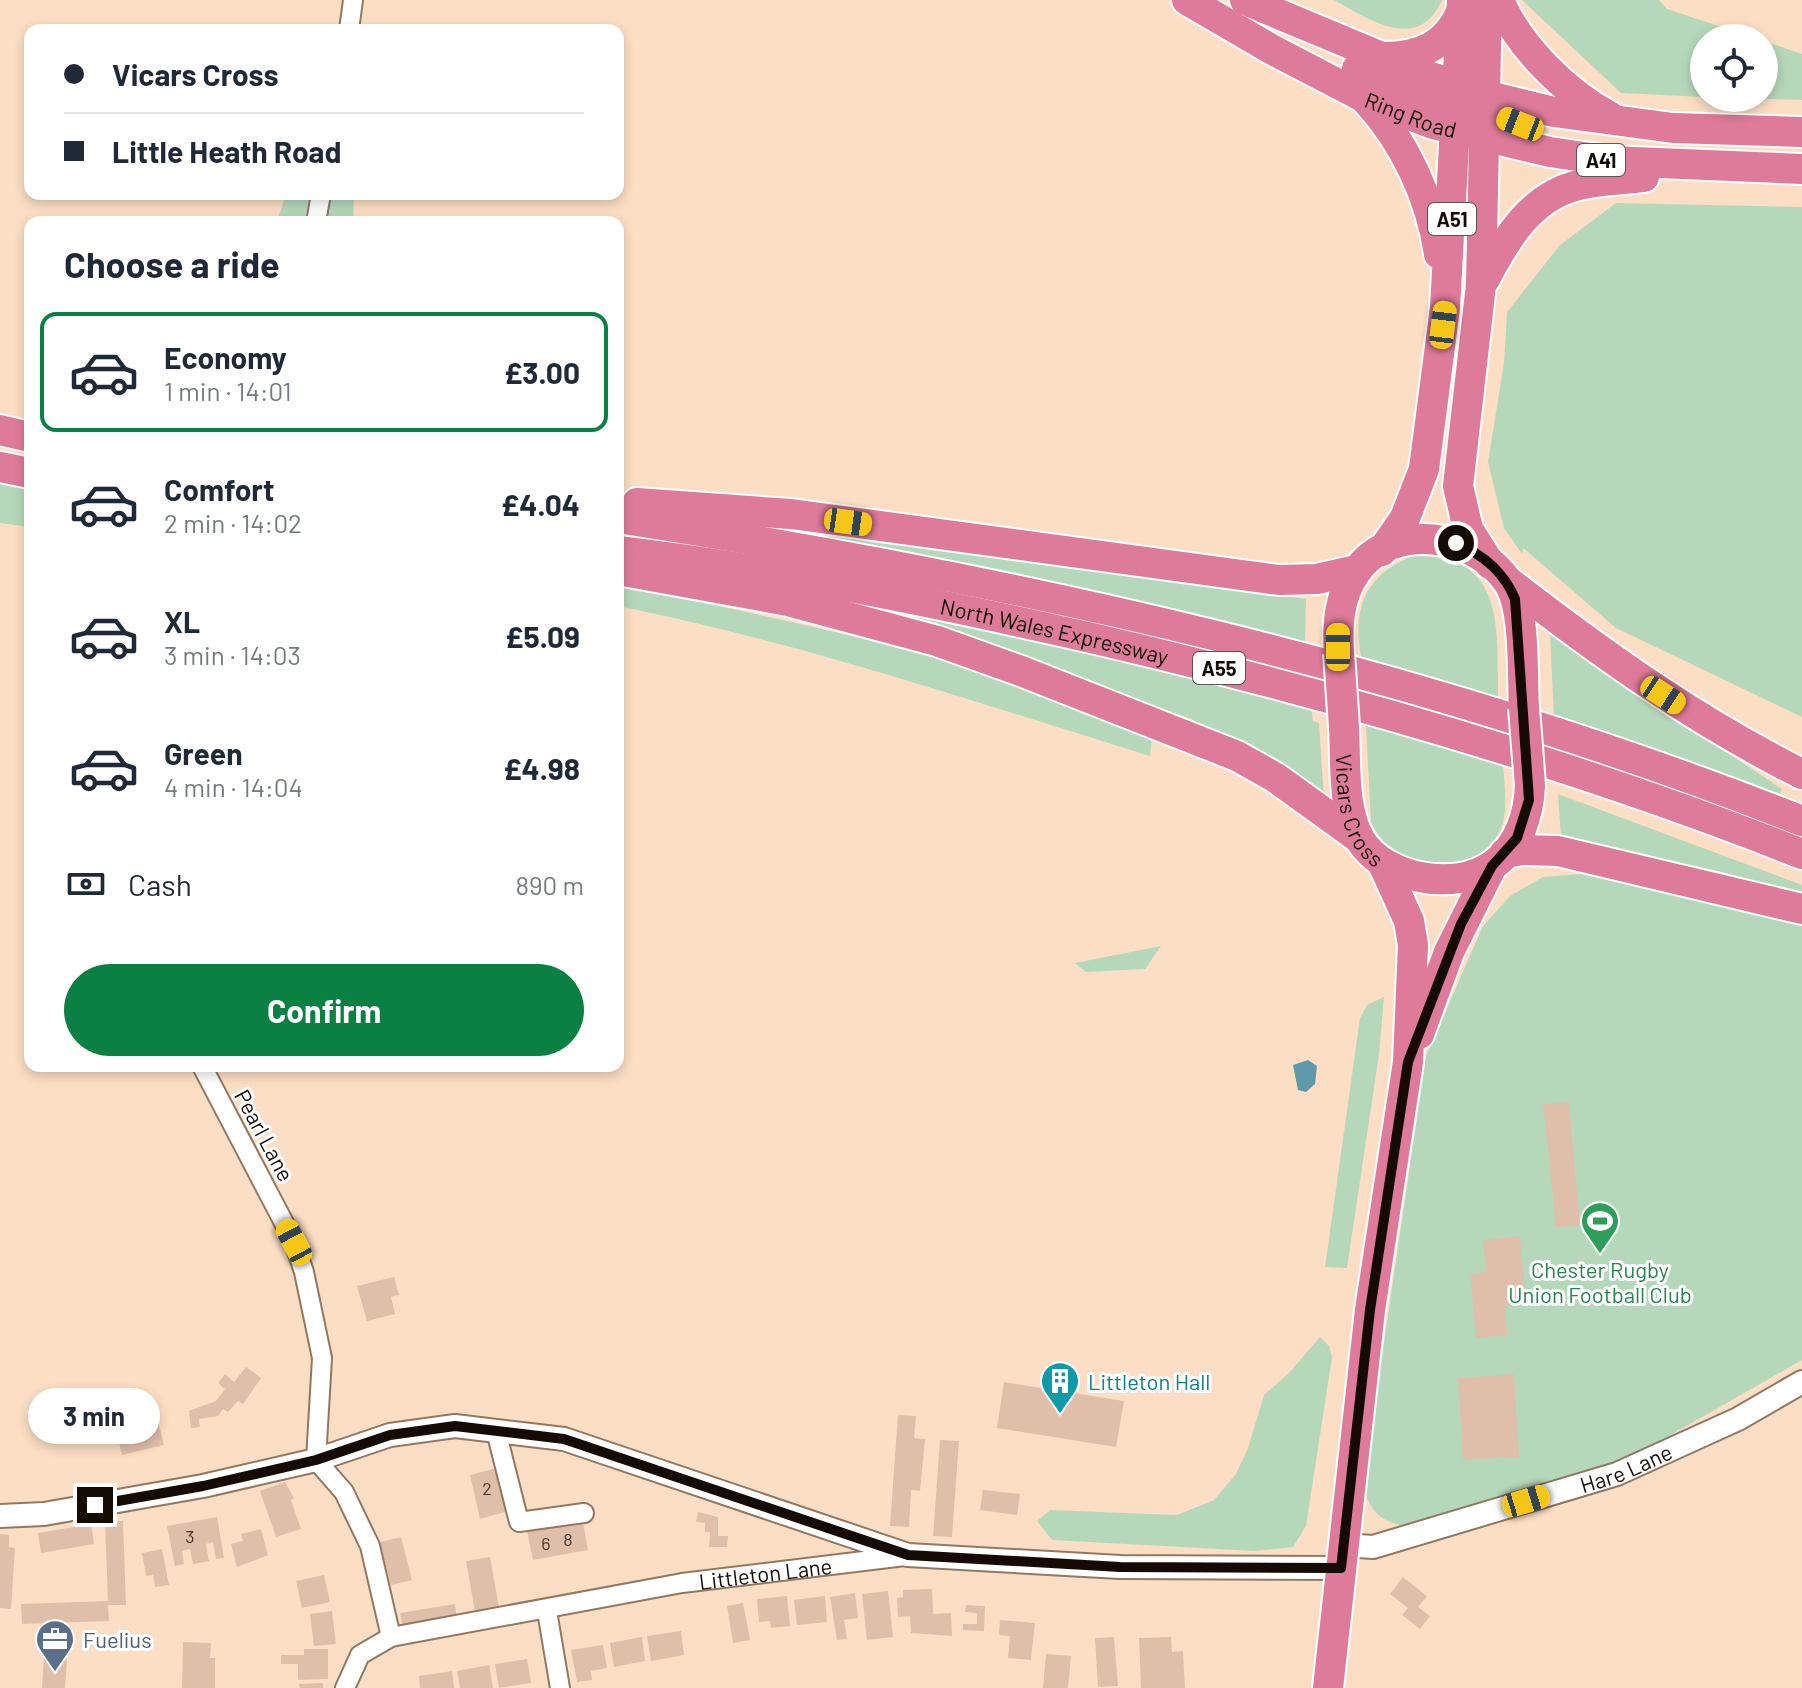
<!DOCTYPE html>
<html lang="en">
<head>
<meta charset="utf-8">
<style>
	:root { --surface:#fff; --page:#f6f6f7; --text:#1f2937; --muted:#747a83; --line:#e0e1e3; --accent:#0b8043 }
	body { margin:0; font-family:Barlow,sans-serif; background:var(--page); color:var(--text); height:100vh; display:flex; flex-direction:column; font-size:30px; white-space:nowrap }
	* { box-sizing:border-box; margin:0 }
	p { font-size:26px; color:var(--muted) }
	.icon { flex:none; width:44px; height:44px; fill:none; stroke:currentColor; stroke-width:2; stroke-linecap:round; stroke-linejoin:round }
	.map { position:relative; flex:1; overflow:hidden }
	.drawer { position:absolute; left:24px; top:216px; width:600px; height:856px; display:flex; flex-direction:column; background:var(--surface); border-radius:16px; box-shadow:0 4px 12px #0003 }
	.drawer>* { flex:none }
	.banner { position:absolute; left:24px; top:24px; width:600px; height:176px; border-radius:16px; box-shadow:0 4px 12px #0003; display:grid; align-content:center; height:176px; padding:0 40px; background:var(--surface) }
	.controls { position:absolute; left:1690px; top:24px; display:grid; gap:16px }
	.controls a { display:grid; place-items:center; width:88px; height:88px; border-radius:50%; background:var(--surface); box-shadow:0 4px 12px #0003; font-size:40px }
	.end { position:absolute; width:36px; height:36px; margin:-18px; border:10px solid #150b04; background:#fff; box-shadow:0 0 0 4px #fff }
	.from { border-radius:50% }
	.bubble { position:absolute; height:56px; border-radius:28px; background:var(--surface); box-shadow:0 4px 12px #0003; font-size:26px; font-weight:700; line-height:56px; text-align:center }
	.car { position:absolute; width:24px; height:48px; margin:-24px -12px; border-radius:10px; box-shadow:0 0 6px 2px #0007; background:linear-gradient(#f5c518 24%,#345 0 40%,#f5c518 0 76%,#345 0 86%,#f5c518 0) }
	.banner b { display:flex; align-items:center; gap:28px; height:76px; font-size:30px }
	.banner b+b { border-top:2px solid var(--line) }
	.banner i { width:20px; height:20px; background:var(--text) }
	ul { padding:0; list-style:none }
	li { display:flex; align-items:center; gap:24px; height:120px; margin:0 16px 12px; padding:0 24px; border:4px solid transparent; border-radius:16px }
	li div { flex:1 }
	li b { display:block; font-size:30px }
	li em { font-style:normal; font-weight:700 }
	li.selected { border-color:var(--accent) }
	li>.icon { width:72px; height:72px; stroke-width:1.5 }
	h2 { padding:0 40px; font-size:36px; line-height:96px }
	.pay { display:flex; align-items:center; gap:20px; height:88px; padding:0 40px; font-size:30px }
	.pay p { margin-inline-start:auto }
	.button { display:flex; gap:16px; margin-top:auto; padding:16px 40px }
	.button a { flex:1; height:92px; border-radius:48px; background:var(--accent); color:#fff; font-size:32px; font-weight:700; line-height:92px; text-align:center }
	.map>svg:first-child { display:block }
</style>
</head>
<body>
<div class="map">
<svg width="1802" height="1688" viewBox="0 0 1802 1688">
	<rect width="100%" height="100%" fill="#fcdec4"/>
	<path fill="#b6d8ba" d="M1334 0H1442C1418 54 1369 19 1334 0Z
		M1522 0H1659L1667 9 1755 38H1704V97L1621 93Z
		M1764 41 1802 54V100L1739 98H1764Z
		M286 194H310L304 222H277Z
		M330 194H354L353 222H325Z
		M1616 203 1802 207V717L1616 628 1523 548 1522 554 1504 528 1488 462 1504 363 1507 312 1560 245Z
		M0 483 30 488V527L0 523Z
		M795 524 1306 599 1305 642 1107 593 794 534Z
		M1413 556C1507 553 1497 630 1498 699L1361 657C1352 608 1366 574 1413 556Z
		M618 583 919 651 1066 702 1152 737 1150 756C975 702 798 642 618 606Z
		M766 583 987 625 1311 707 1313 721 1319 723 1324 799 1191 719 1012 654Z
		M1550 634 1782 789 1779 798 1554 718Z
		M1366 725 1503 763C1504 783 1509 813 1500 831 1471 883 1394 874 1371 822Z
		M1558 794 1802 885V894L1718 871 1561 837Z
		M1582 874 1802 925V1360L1615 1467 1411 1528C1381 1521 1371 1515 1363 1486L1426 1056 1483 926 1510 896 1543 877Z
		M1161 946 1145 969 1086 972 1075 963Z
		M1384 997 1379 1054 1347 1268 1325 1267 1360 1018 1367 1005Z
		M1320 1337 1329 1346 1332 1357 1306 1526 1293 1547 1255 1551 1052 1540 1037 1521 1050 1510 1177 1515 1214 1500 1236 1474 1248 1448 1264 1395 1289 1373Z"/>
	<path fill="#5e9aaa" d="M1308 1060 1317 1066 1315 1084 1306 1092 1298 1090 1293 1065Z"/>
	<path fill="#e0bfaa" d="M1569 1102 1580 1226 1556 1227 1543 1104Z
		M1520 1236 1526 1303 1505 1305 1507 1335 1476 1338 1470 1274 1486 1272 1483 1240Z
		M394 1277 399 1295 391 1297 395 1314 367 1321 357 1286Z
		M246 1367 261 1378 243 1404 238 1401 228 1412 223 1409 218 1416 199 1419 200 1427 191 1428 189 1411 216 1401 225 1389 218 1383 225 1374 234 1382Z
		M1514 1374 1519 1457 1463 1460 1458 1378Z
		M1004 1382 1124 1401 1116 1447 997 1428Z
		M898 1415 916 1416 914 1438 925 1439 920 1491 911 1490 909 1527 890 1526Z
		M157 1417 164 1445 122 1455 115 1427Z
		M940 1440 959 1441 952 1537 933 1536Z
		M497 1468 508 1511 480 1519 470 1475Z
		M285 1482 294 1498 291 1500 301 1529 276 1537 260 1491Z
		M983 1490 1020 1494 1017 1515 980 1510Z
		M698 1512 718 1517V1536H728L727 1547H709L710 1532H705V1523L696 1522Z
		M217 1517 224 1558 216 1559 213 1542 206 1544 209 1561 193 1564 190 1549 182 1551 184 1564 175 1566 167 1526Z
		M123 1521 126 1605H108L109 1621 22 1624 21 1604 108 1601 105 1522Z
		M583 1523 588 1550 533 1560 527 1531Z
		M91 1524 94 1544 41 1553 38 1533Z
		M261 1529 268 1555 237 1567 231 1544 243 1541 241 1534Z
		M0 1534 9 1535V1547L15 1548 11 1609 0 1608Z
		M401 1537 412 1580 391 1585 380 1542Z
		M162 1549 169 1585 155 1587 153 1575 146 1576 142 1553Z
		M490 1557 500 1613 476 1617 466 1561Z
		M324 1575 330 1602 302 1608 296 1581Z
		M1403 1577 1427 1596 1418 1607 1430 1616 1420 1629 1402 1615 1408 1608 1390 1594Z
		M932 1589 933 1614 951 1613 952 1636 911 1633 910 1616 898 1617 897 1598 903 1597V1590Z
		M888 1591 893 1637 867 1640 862 1594Z
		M855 1593 858 1618 844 1620 847 1639 837 1640 830 1597Z
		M787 1596 790 1626 771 1628 770 1621 759 1622 757 1599Z
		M825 1596 827 1622 797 1625 794 1600Z
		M743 1603 750 1640 733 1643 727 1606Z
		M455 1604 457 1620 403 1629 400 1613Z
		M966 1605 985 1606 984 1631 963 1630V1624H977V1613L965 1612Z
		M332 1611 336 1644 314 1646 310 1614Z
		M1000 1620 1035 1623 1031 1660 1008 1658 1010 1636 999 1635Z
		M681 1631 684 1655 651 1661 647 1636Z
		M642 1637 645 1661 614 1667 610 1643Z
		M1114 1637 1118 1686 1098 1687 1095 1638Z
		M1171 1637 1172 1652 1183 1651 1185 1688H1141L1139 1638Z
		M183 1642 211 1643 210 1658H215V1688H182Z
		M603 1645 607 1668 591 1671 592 1680 577 1682 571 1650Z
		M304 1649H328V1679L298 1680V1664H281V1655H304Z
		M1046 1654 1071 1656 1068 1688H1043Z
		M44 1657 67 1658 65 1688H42Z
		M527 1659 531 1683 499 1688 495 1664Z
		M489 1665 493 1688H460L457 1671Z
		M452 1671 454 1688H420L419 1676Z
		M323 1683V1688H300L299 1684Z"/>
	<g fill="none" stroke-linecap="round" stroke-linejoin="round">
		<g stroke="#937861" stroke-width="22">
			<g id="minor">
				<path d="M349 30 353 0"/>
				<path d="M316 222 321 194"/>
				<path id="s1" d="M202 1066 294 1242 304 1272 322 1358 316 1460 344 1492 370 1546 391 1637 682 1583 905 1556"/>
				<path d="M496 1431 519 1522 584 1513"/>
				<path d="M547 1611 560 1688"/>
				<path d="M345 1688 360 1655 391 1637"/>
			</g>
		</g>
		<g stroke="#937861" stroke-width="26">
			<g id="tertiary">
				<path d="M0 1516 44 1514 203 1486 316 1460 390 1435 455 1426 564 1439 908 1555 1120 1567 1341 1568"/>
				<path id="s2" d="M1344 1545 1373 1547 1617 1474 1738 1419 1802 1382"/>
			</g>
		</g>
		<g stroke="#fff" stroke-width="34">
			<g id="trunk">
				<path id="s3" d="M1187 0 1271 49 1363 97 1433 124 1550 152 1610 161 1802 169"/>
				<path d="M1245 0 1425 75 1485 95 1554 112 1673 128 1802 132"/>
				<path d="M1487 0 1481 285 1458 486 1468 529 1490 564"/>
				<path d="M1499 0C1518 46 1566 93 1609 116"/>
				<path d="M1384 57C1420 57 1446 46 1461 12"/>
				<path d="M1357 69 1459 115"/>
				<path d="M1367 101C1405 142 1431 199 1439 254"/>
				<path d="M1485 279C1505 240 1530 198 1575 186 1597 180 1622 180 1644 177"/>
				<path d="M0 430 30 437"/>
				<path d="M0 467 30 473"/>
				<path d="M637 503 791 514 1279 580 1317 579 1357 570"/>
				<path d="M618 518C1021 581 1422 670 1802 821"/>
				<path id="s4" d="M618 551C779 570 938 603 1096 639 1335 695 1573 763 1802 854"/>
				<path d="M1382 551 1405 518 1424 469 1445 308 1462 0"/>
				<path d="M618 570 788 601 937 641 1021 671 1237 756 1276 778 1359 838"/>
				<path d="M1509 582C1602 654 1696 721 1802 774"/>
				<path d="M1339 653C1337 624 1339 596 1356 572 1392 520 1476 534 1508 582 1526 608 1522 677 1524 708"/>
				<path id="s5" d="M1344 727C1346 762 1342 810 1361 841 1385 879 1455 892 1493 865 1519 847 1529 814 1530 785"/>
				<path d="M1505 853 1523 850 1558 851 1802 909"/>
				<path d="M1419 1034 1449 952 1492 866"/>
				<path d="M1328 1688 1370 1310 1408 1062 1413 945 1409 921 1383 864"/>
			</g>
		</g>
		<use href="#minor" stroke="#fff" stroke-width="18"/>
		<use href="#tertiary" stroke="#fff" stroke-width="22"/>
		<use href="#trunk" stroke="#de7b9a" stroke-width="30"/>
		<g stroke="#fff" stroke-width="34" stroke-linecap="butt">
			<path id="trunk-bridge" d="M1339 653 1344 727
				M1524 708 1530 785"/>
		</g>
		<use href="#trunk-bridge" stroke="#de7b9a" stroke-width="30"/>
	</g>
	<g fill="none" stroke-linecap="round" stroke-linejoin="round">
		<path stroke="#150b04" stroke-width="10" d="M95 1505 203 1486 316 1460 390 1435 455 1426 564 1439 908 1555 1120 1567 1341 1568 1370 1310 1408 1062 1461 924 1492 866 1517 838 1529 800 1515 599C1504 572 1482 554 1456 543"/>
	</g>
	<defs>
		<g id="stadium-pin" transform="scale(2)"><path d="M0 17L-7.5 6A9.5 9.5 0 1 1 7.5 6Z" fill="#2e9e5b" stroke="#fff"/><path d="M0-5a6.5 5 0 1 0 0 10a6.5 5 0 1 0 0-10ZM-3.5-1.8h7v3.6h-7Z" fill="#fff"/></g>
		<g id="building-pin" transform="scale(2)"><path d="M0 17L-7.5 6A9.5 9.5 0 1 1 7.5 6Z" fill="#0f9aa8" stroke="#fff"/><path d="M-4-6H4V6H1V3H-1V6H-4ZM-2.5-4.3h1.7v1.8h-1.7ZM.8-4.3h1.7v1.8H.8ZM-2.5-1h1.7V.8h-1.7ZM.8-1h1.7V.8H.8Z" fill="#fff"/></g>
		<g id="office-pin" transform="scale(2)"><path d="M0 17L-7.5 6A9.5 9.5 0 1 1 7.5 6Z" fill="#5c6f8a" stroke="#fff"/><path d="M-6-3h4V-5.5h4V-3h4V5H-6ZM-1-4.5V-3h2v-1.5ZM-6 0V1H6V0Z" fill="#fff"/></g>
	</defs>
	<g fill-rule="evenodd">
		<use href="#stadium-pin" x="1600" y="1221"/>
		<use href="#building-pin" x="1060" y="1381"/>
		<use href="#office-pin" x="55" y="1639"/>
	</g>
	<g text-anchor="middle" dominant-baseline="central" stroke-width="6" stroke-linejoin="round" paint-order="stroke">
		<g font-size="18" fill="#48382e">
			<text x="487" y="1488">2</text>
			<text x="190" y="1536">3</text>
			<text x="568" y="1539">8</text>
			<text x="546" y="1543">6</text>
		</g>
		<g fill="#fff" stroke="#5b544f" stroke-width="2">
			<rect x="1577" y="144" width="48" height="32" rx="6"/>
			<rect x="1428" y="203" width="48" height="32" rx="6"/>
			<rect x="1193" y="652" width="52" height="32" rx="6"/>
		</g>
		<g font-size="20" font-weight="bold" fill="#150b04">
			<text x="1601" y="160">A41</text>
			<text x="1452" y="219">A51</text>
			<text x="1219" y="668">A55</text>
		</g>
		<g font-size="22" fill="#150b04" stroke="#fff">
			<text stroke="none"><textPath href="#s3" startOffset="252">Ring Road</textPath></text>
			<text stroke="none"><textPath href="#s4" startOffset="444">North Wales Expressway</textPath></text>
			<text stroke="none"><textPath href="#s5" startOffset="86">Vicars Cross</textPath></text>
			<text transform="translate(265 1135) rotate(62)">Pearl Lane</text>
			<text stroke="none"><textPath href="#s2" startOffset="294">Hare Lane</textPath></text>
			<text stroke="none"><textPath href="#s1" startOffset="996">Littleton Lane</textPath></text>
		</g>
		<g font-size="22" fill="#27864d" stroke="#fff">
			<text x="1600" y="1269">Chester Rugby<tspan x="1600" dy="25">Union Football Club</tspan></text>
		</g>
		<g font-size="22" fill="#0d838f" stroke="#fff" text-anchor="start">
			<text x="1088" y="1381">Littleton Hall</text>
		</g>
		<g font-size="22" fill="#4e5e75" stroke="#fff" text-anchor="start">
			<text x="83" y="1639">Fuelius</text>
		</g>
	</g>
</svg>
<div class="controls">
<a><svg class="icon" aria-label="locate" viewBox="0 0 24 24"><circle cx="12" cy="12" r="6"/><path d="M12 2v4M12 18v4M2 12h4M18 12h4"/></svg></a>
</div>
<i class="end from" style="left:1456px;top:543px"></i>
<i class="end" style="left:95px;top:1505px"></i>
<div class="bubble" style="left:28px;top:1388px;width:132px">3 min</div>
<i class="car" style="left:1520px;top:124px;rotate:291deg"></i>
<i class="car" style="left:1443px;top:325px;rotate:7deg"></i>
<i class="car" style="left:848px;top:522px;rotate:98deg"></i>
<i class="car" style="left:1338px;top:647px;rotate:0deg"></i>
<i class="car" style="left:1663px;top:695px;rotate:123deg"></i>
<i class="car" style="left:294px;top:1242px;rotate:332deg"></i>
<i class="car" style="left:1526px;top:1501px;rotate:73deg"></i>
<div class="banner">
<b><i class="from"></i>Vicars Cross</b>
<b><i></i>Little Heath Road</b>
</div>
<section class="drawer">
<h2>Choose a ride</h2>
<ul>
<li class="selected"><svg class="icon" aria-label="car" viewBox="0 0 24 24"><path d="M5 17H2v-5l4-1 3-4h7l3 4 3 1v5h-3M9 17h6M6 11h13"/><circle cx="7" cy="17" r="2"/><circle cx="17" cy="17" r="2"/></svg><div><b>Economy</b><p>1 min · 14:01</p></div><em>£3.00</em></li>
<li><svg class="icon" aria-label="car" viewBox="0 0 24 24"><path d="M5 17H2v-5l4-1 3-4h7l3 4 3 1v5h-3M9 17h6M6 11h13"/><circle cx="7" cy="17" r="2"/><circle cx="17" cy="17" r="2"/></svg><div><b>Comfort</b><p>2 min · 14:02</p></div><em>£4.04</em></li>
<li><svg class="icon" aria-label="car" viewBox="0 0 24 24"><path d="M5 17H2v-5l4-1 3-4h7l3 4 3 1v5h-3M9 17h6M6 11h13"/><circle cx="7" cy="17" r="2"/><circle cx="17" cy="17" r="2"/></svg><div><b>XL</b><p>3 min · 14:03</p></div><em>£5.09</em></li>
<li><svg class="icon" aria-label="car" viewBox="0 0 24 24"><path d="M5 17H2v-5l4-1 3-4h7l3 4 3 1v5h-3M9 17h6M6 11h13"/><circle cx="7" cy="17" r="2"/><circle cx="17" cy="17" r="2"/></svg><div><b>Green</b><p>4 min · 14:04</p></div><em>£4.98</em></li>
</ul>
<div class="pay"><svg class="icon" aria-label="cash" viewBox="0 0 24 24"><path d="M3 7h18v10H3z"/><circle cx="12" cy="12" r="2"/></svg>Cash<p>890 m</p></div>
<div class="button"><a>Confirm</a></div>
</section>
</div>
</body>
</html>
